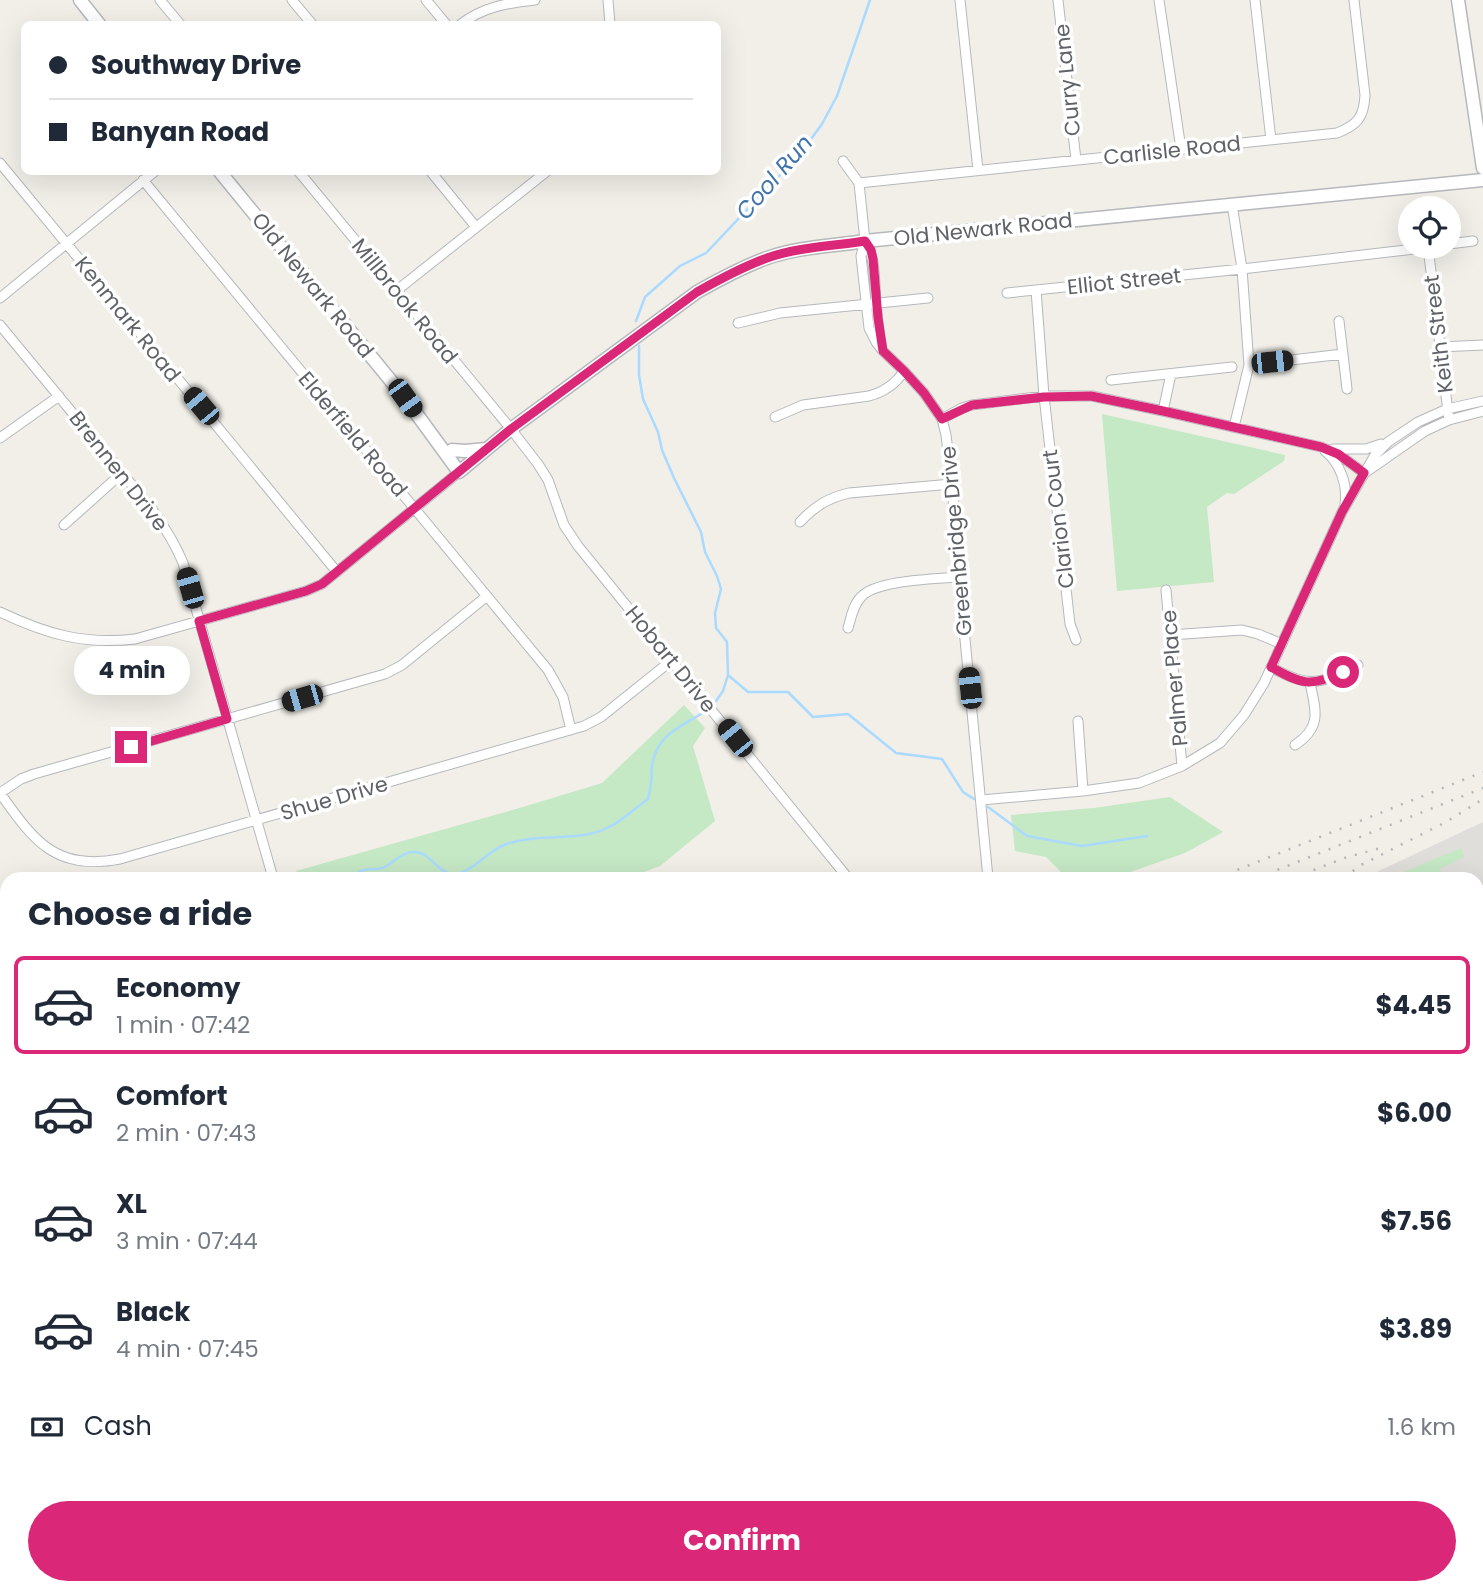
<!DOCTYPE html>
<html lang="en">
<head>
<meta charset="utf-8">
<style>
	:root { --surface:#fff; --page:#f2f2f3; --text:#1f2937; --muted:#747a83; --line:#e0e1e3; --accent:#db2777 }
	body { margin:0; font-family:Poppins,sans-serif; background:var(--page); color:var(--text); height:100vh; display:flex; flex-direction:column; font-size:26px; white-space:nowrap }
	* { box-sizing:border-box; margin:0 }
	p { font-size:23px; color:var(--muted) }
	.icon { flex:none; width:38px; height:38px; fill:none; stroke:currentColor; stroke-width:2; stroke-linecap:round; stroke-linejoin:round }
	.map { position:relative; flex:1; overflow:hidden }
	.drawer { position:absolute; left:0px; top:872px; width:1484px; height:723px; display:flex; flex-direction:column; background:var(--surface); border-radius:21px 21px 0 0; box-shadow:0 7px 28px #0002 }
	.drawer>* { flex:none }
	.top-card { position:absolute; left:21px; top:21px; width:700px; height:154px; border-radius:10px; box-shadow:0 7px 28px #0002; display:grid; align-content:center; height:154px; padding:0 28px; background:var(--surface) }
	.fabs { position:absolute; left:1398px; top:196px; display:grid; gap:14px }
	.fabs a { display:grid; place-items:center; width:63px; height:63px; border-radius:50%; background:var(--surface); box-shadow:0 7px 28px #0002; font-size:35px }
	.end { position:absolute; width:32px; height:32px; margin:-16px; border:9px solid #db2777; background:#fff; box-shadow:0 0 0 4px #fff }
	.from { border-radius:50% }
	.bubble { position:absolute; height:49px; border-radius:24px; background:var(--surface); box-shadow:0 7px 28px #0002; font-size:23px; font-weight:700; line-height:49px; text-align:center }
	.car { position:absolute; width:21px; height:42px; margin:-21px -10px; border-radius:9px; box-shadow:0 0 5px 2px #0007; background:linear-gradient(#222 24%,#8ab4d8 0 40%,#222 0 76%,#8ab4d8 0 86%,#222 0) }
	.top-card b { display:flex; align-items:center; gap:24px; height:66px; font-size:26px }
	.top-card b+b { border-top:2px solid var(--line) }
	.top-card i { width:18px; height:18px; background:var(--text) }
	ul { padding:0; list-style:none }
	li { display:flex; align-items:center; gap:21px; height:98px; margin:0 14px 10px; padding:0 14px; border:4px solid transparent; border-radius:10px }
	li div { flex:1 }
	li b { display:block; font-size:26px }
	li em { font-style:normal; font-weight:700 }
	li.active { border-color:var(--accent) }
	li>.icon { width:63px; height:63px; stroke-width:1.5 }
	h2 { padding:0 28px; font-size:32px; line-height:84px }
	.pay { display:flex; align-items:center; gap:18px; height:77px; padding:0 28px; font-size:26px }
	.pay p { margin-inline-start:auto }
	.cta { display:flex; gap:14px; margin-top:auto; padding:14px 28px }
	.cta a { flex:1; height:80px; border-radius:42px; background:var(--accent); color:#fff; font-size:28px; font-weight:700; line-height:80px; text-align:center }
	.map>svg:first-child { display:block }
</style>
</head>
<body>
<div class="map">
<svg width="1483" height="1593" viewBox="0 0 1483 1593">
	<rect width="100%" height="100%" fill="#f1efe8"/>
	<path fill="#fef7e0" d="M230 1587H433V1593H230Z
		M655 1587H886V1593H656Z"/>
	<path fill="#e0deda" d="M1483 822V1305L1477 1307V878H1364Z
		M1055 1587H1280L1281 1593H1052Z"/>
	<path fill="#c5e8c5" d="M1102 414 1285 455 1284 461 1234 494 1227 493 1207 507 1214 582 1117 591Z
		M684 705 705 728 693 746 715 821 660 866 628 878H298L296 871 523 807 602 783Z
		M1170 797 1223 832 1185 853 1113 878H1067L1046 857 1015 851 1011 815 1094 808Z
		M1461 848 1464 857 1440 869 1443 878H1389Z
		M0 896 7 898V1018L0 1022Z
		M1340 1587H1374L1371 1593H1339Z"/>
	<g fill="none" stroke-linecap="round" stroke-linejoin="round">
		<path stroke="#aadaff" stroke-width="2.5" d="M636 321 645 297 680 266 706 253 800 154 822 124 837 96 870 0
			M639 346V375L643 399 658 432 662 450 674 478 701 532 705 552 717 576 721 589 715 613 716 628 727 642 728 675 723 691 716 701
			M728 675 748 692H788L813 717 848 714 896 753 942 759 963 792 974 799
			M988 807 1027 836 1082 846 1147 836
			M351 878C354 876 356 873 359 872 367 867 378 871 385 867 398 859 407 847 423 854 433 859 442 875 454 874 472 873 486 852 504 845 536 832 580 843 609 827 623 820 635 808 648 799 649 793 651 788 651 782 652 777 651 771 652 765 657 734 681 727 704 712
			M0 937 7 939
			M1477 1065 1483 1063"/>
		<g stroke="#b5b8bc" stroke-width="11">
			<path id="minor" d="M160 0 180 24
				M292 0 312 24
				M426 0 446 24
				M608 0 610 24
				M960 0 978 170
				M1058 0 1076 160
				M1159 0 1181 149
				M1255 0 1271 140
				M461 24C483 7 507 3 535 0
				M843 161 859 183 865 241 861 256 869 328 876 342 883 351 904 371 924 393 942 419 946 435 952 484 959 577 988 878
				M0 163 337 572
				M299 172 511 429 538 464 548 480 564 525 578 546 848 878
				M431 172 476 227
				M143 180 548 670 563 697 571 730
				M859 183 1337 133C1357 125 1364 118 1365 95L1354 0
				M1232 204 1242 269 1249 365 1234 427
				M865 241C876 258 874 280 876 300 877 316 879 333 882 349
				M1449 244 1473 241
				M1428 247 1449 420
				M1036 290 1044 396 1070 624 1076 640
				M396 291 546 172
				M1007 293 1242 269 1432 247
				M0 298 154 172
				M1339 321 1347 389
				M738 323 780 313 928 298
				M0 325 151 508C164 526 175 543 183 563L273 878
				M1440 347 1483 345
				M1249 365 1343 354
				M1111 380 1232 367
				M1163 411 1171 374
				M775 417 803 405 869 396C884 392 895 385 904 371
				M942 419 962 408 972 405 1044 396H1092L1163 411 1321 447 1338 454 1364 473
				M0 438 59 396
				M1333 449H1366L1381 444
				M1325 451C1340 463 1348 485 1345 504
				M1366 472 1425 431 1449 420 1483 411
				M800 522C815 506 828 498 849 493L952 484
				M64 525 122 473
				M1166 590 1182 766
				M0 612C46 634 84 645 135 639L306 591 322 584 459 472
				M848 628C851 618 853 605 861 597 876 580 935 579 959 577
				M1170 635 1242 630 1258 634 1282 644
				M1271 667C1311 690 1319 683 1358 665
				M1078 721 1083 791
				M1295 745C1322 727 1316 711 1310 683
				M0 793C34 841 55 871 120 859L584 726 601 717 672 660
				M0 793 21 779 34 774 385 674 402 665 487 596
				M981 800 1083 791 1139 783 1182 766 1220 743 1244 715 1264 683 1342 512 1375 455 1388 442 1418 422 1447 409 1483 401
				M1477 947 1483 944
				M0 1090 7 1085
				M0 1263 7 1261
				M1477 1422 1483 1423"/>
		</g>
		<g stroke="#b5b8bc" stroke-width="15">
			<path id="tertiary" d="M80 0 99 24
				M1458 0 1483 168
				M220 172 405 398 459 472 511 429 697 292C720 279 742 267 767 258 798 247 833 246 865 241L1483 180
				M452 450 465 451 487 449"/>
		</g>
		<use href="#minor" stroke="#fff" stroke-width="9"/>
		<use href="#tertiary" stroke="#fff" stroke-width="12"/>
		<path stroke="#b6b7b8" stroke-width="2.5" stroke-dasharray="2 9" stroke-linecap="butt" d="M1217 878 1483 772
			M1257 878 1483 788
			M1293 878 1347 857 1381 848
			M1344 878 1361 865 1446 822 1483 799
			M0 1369 7 1366
			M1378 1593 1381 1587"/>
	</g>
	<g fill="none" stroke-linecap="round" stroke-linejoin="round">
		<path stroke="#db2777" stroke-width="9" d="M131 747 227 719 199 621 306 591 322 584 511 429 697 292C720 279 742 267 767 258 798 247 833 246 865 241L871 250 873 259 878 318 883 351 904 371 924 393 942 419 972 405 1044 397 1091 396 1163 411 1321 447 1338 454 1364 473 1342 512 1271 667C1302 685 1311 687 1343 672"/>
	</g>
	<g text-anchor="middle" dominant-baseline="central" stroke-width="7" stroke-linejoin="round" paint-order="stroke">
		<g font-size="21" fill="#5f6368" stroke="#fff">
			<text transform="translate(1067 80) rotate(-96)">Curry Lane</text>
			<text transform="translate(1172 150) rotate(-6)">Carlisle Road</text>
			<text transform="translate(983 229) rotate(-6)">Old Newark Road</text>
			<text transform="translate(1124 281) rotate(-6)">Elliot Street</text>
			<text transform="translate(313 285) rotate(51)">Old Newark Road</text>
			<text transform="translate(405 301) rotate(51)">Millbrook Road</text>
			<text transform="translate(128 319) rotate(51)">Kenmark Road</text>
			<text transform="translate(1438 334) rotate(-97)">Keith Street</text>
			<text transform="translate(353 434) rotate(50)">Elderfield Road</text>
			<text transform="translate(119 471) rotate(52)">Brennen Drive</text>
			<text transform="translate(1058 519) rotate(-97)">Clarion Court</text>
			<text transform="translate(956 541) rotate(-95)">Greenbridge Drive</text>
			<text transform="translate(671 659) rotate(51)">Hobart Drive</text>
			<text transform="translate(1174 678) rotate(-95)">Palmer Place</text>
			<text transform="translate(334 798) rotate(-16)">Shue Drive</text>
		</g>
		<g font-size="23" font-style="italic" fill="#4174aa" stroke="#fff">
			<text transform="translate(774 177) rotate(-49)">Cool Run</text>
		</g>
	</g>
</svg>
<div class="fabs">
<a><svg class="icon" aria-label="locate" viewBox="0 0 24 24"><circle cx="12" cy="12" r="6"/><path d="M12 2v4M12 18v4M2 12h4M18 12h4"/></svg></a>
</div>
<i class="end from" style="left:1343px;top:672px"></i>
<i class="end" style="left:131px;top:747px"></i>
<div class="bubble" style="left:74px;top:646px;width:116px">4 min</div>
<i class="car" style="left:1272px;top:362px;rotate:84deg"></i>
<i class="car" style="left:405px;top:398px;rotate:144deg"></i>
<i class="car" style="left:201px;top:406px;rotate:320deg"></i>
<i class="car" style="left:190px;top:588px;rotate:344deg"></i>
<i class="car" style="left:970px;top:688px;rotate:354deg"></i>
<i class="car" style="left:302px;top:698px;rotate:254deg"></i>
<i class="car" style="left:735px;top:738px;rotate:321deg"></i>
<div class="top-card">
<b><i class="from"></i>Southway Drive</b>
<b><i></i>Banyan Road</b>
</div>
<section class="drawer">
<h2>Choose a ride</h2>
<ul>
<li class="active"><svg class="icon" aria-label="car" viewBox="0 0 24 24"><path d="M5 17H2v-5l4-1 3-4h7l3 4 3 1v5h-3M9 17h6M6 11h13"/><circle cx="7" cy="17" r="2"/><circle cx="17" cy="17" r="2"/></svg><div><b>Economy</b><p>1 min · 07:42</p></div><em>$4.45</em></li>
<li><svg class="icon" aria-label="car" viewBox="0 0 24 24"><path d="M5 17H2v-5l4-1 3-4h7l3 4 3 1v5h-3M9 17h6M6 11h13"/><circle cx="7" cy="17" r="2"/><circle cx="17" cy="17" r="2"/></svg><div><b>Comfort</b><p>2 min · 07:43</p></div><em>$6.00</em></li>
<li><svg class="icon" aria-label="car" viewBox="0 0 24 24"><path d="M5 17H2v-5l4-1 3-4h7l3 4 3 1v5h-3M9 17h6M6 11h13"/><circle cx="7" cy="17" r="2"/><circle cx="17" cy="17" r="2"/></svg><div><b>XL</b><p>3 min · 07:44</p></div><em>$7.56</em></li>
<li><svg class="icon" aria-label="car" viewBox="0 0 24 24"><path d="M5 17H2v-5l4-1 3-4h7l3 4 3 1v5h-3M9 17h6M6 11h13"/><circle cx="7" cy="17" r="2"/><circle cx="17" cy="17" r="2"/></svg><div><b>Black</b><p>4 min · 07:45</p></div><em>$3.89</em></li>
</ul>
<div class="pay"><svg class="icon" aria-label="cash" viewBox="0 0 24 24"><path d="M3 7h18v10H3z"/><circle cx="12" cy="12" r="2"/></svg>Cash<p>1.6 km</p></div>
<div class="cta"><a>Confirm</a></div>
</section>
</div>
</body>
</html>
